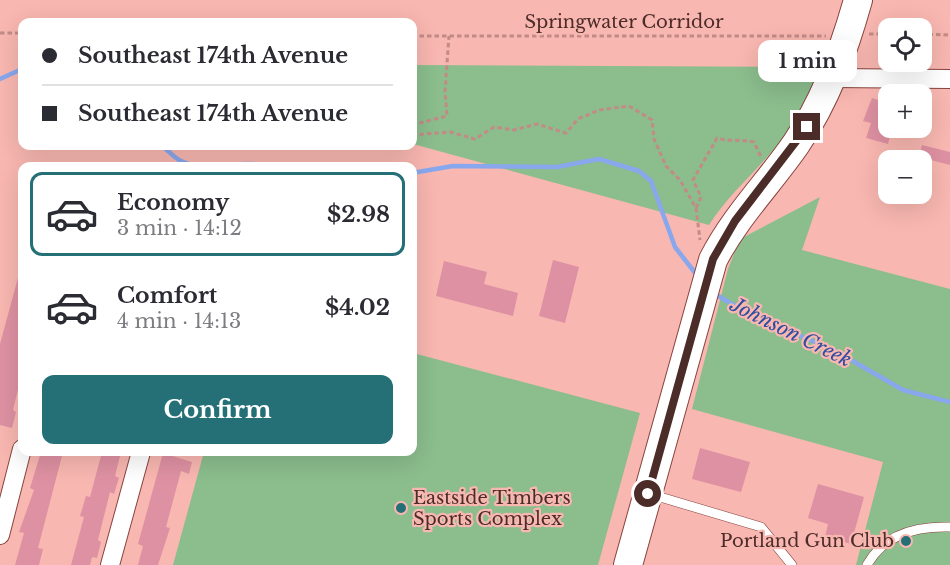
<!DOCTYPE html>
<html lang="en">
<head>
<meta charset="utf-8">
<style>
	:root { --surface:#fff; --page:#f2f2f3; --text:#2b2b33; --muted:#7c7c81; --line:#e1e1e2; --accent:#256f77 }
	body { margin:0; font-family:"Libre Baskerville",serif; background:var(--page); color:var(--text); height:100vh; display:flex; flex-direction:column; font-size:22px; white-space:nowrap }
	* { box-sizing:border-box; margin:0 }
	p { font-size:20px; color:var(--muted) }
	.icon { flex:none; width:33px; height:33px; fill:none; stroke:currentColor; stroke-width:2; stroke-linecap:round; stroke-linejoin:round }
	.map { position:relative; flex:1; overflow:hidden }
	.drawer { position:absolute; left:18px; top:162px; width:399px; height:294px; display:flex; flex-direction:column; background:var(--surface); border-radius:12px; box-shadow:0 6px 24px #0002 }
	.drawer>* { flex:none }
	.top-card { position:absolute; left:18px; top:18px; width:399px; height:132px; border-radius:12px; box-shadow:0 6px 24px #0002; display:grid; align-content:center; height:132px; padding:0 24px; background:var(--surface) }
	.controls { position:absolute; left:878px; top:18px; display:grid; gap:12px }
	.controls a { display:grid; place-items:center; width:54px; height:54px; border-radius:12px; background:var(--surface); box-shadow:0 6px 24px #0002; font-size:30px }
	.end { position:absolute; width:27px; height:27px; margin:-14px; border:8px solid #4c2c29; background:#fff; box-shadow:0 0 0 3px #fff }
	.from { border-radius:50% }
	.bubble { position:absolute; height:42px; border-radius:12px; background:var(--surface); box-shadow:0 6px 24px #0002; font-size:20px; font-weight:700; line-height:42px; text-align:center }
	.top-card b { display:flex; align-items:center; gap:21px; height:57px; font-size:22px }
	.top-card b+b { border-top:2px solid var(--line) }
	.top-card i { width:15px; height:15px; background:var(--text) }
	ul { padding:10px 0 0; list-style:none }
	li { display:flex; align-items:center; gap:18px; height:84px; margin:0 12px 9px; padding:0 12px; border:3px solid transparent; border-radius:12px }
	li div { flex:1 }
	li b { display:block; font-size:22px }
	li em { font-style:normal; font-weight:700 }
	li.selected { border-color:var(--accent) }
	li>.icon { width:54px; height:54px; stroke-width:1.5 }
	.button { display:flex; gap:12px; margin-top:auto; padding:12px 24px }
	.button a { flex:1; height:69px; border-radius:12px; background:var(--accent); color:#fff; font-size:24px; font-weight:700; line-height:69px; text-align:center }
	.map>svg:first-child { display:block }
</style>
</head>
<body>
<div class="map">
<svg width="950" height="565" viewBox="0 0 950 565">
	<rect width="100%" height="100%" fill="#f8b7b0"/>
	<path fill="#8bbd8d" d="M412 65 821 67C810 93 799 118 781 140 758 171 730 192 709 225L413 144Z
		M820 197 802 250 950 289V565H856L883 462 692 409 728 269 740 239Z
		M413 353 640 413 598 565H173L204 452H412Z"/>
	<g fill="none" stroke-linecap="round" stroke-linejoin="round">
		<path stroke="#88a7ed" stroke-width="4.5" d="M0 79 22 69
			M162 146C168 150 174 158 181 161 203 173 241 159 267 166
			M412 173 453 166 557 167 599 159 639 171 651 181 675 247 699 278
			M715 294 754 317 832 349 903 390 950 402"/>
	</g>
	<path fill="#de91a2" d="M872 98 888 103V128H892L888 144 866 138 871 123 863 121Z
		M922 145 950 152V165L919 157Z
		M553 260 579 267 565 323 539 316Z
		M444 261 487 272 484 284 518 293 513 316 436 296Z
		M19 274H22V373L13 410 16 412 12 428 0 425V344Z
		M700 448 750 462 741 492 692 479Z
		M41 452H63L38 548 43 549 39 565H15L24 533 19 532 34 490 30 488Z
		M102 452H121L115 476 119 478 114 494 110 492 98 540 101 542 97 558 92 557 90 565H71L84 517 80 516 86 496 90 497Z
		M163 453 192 462 189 474 181 471 166 527 170 528 158 565H138L143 546 138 544Z
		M818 484 864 497 851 544 825 537 828 524 808 518Z"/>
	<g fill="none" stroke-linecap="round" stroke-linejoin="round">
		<g stroke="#88433e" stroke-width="10">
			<path id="service" d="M650 494 761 527 792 565
				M867 565C884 534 917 526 950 527"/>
		</g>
		<g stroke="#88433e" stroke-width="20">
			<path id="minor" d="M832 78 950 79
				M0 535 22 449
				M110 565 141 452"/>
		</g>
		<g stroke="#88433e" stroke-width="30">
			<path id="primary" d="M628 565 713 260C735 217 769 183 796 144 826 100 844 50 858 0"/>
		</g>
		<path stroke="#c28b86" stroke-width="3" stroke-dasharray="4.5 3" stroke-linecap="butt" d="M0 33H22
			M869 34H888
			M921 34 950 35
			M412 36H826
			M412 125 447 116 445 91 449 36
			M412 135 450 132 475 139 494 127 514 130 537 124 566 133 578 119 599 110 629 106 652 120 654 139 666 166 680 180 696 208 700 240
			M696 208 701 197 693 180 717 138C730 142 740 139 754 142L761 157"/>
		<use href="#service" stroke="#fff" stroke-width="9"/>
		<use href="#minor" stroke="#fff" stroke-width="18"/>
		<use href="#primary" stroke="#fff" stroke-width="28"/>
	</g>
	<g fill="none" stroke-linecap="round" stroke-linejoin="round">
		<path stroke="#4c2c29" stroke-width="8" d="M648 494 713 259 735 221 807 127"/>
	</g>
	<g fill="#256f77" stroke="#f8b7b0" stroke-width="2">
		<circle cx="401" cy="508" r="6"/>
		<circle cx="906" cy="541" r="6"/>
	</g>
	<g text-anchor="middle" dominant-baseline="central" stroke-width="4.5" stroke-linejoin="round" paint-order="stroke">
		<g font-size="18" fill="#4c2c29" stroke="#f8b7b0">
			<text x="624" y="22">Springwater Corridor</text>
		</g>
		<g font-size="18" fill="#4c2c29" stroke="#f8b7b0" text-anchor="start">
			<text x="413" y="498">Eastside Timbers<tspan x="413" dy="21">Sports Complex</tspan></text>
			<text x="894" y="541" text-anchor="end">Portland Gun Club</text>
		</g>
		<g font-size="20" font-style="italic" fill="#304ea0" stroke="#f8b7b0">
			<text transform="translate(791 332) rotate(26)">Johnson Creek</text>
		</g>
	</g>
</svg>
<div class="controls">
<a><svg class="icon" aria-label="locate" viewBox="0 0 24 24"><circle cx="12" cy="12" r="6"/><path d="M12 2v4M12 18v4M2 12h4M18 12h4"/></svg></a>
<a>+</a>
<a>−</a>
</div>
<i class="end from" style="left:648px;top:494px"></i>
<i class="end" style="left:807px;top:127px"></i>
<div class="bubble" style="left:758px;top:40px;width:99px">1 min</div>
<div class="top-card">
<b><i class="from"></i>Southeast 174th Avenue</b>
<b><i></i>Southeast 174th Avenue</b>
</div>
<section class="drawer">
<ul>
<li class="selected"><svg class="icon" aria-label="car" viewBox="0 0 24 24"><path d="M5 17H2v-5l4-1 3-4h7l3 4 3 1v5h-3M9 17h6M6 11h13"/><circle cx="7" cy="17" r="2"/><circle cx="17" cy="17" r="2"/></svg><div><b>Economy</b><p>3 min · 14:12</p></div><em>$2.98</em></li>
<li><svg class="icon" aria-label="car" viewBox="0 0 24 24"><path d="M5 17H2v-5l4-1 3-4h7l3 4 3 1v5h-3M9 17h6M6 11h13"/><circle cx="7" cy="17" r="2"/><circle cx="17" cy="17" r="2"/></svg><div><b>Comfort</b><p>4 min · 14:13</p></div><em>$4.02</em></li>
</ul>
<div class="button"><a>Confirm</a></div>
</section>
</div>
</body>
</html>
